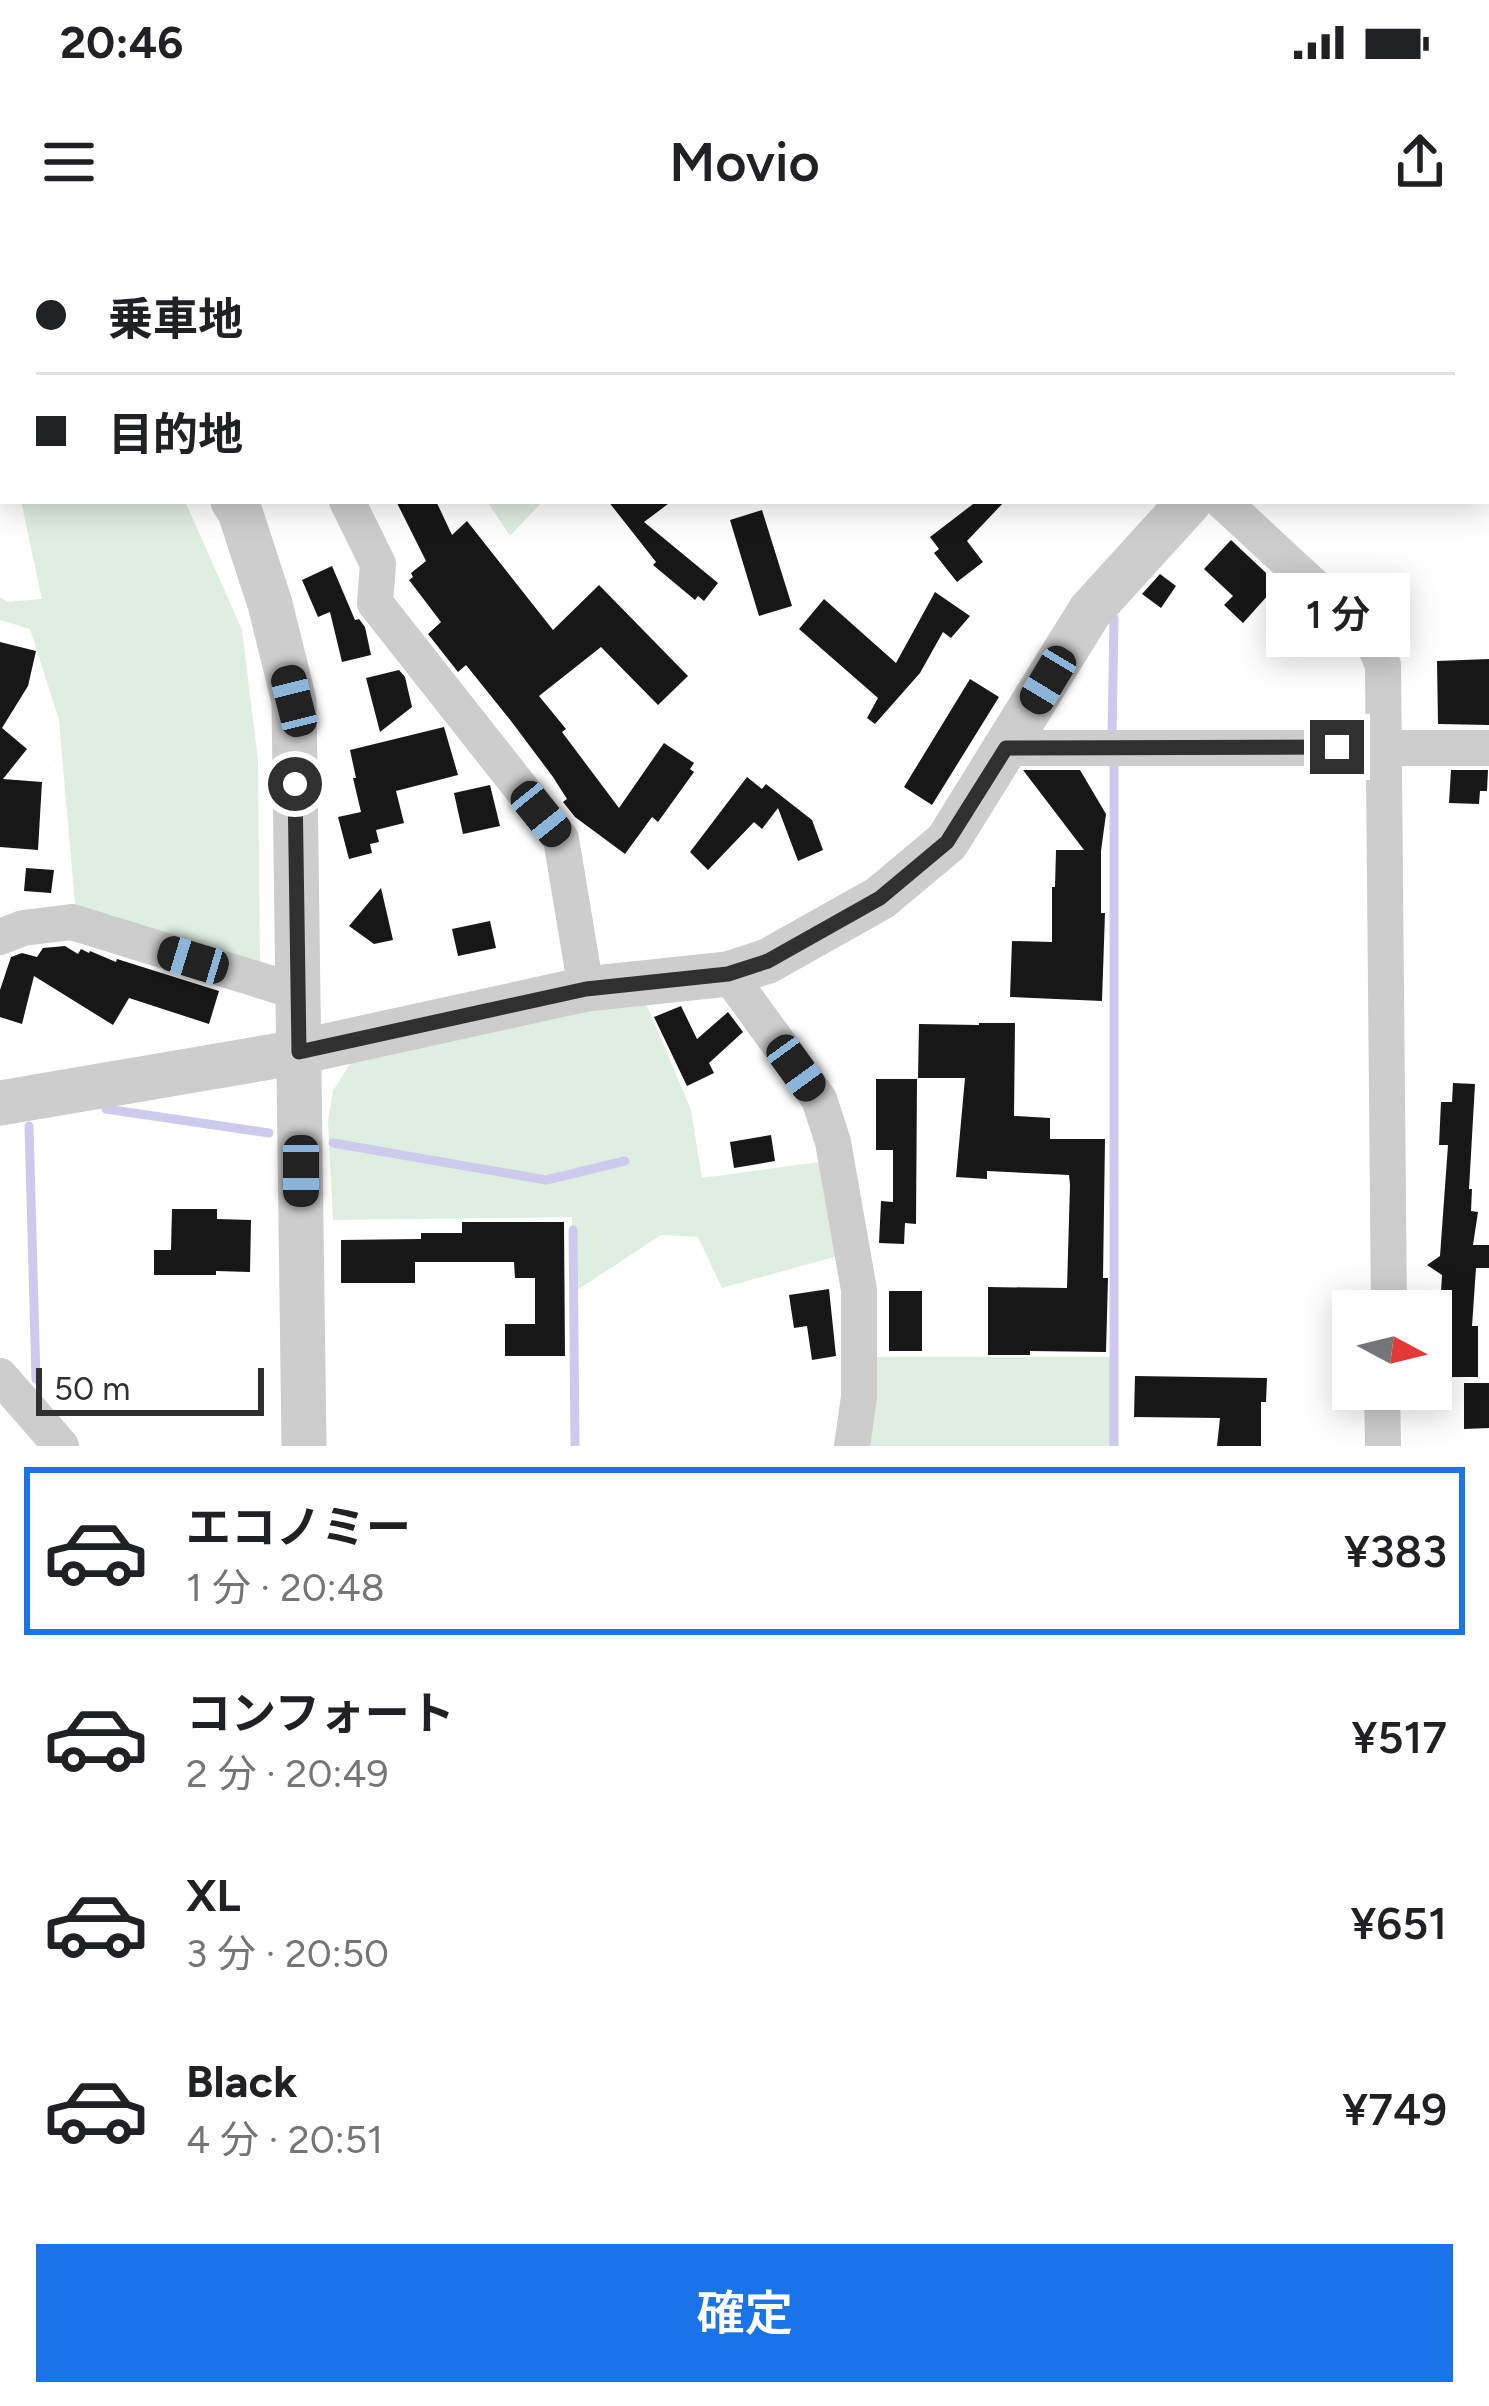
<!DOCTYPE html>
<html lang="ja">
<head>
<meta charset="utf-8">
<style>
	:root { --surface:#fff; --page:#f2f2f2; --text:#202124; --muted:#757577; --line:#e0e0e0; --accent:#1a73e8 }
	body { margin:0; font-family:Figtree,"Noto Sans JP",sans-serif; background:var(--page); color:var(--text); height:100vh; display:flex; flex-direction:column; font-size:45px; white-space:nowrap }
	* { box-sizing:border-box; margin:0 }
	p { font-size:39px; color:var(--muted) }
	.icon { flex:none; width:66px; height:66px; fill:none; stroke:currentColor; stroke-width:2; stroke-linecap:round; stroke-linejoin:round }
	.map { position:relative; height:1206px; overflow:hidden }
	.sheet { display:flex; flex-direction:column; background:var(--surface); flex:1 }
	.sheet>* { flex:none }
	.guide { position:absolute; left:0px; top:0px; width:1491px; height:264px; box-shadow:0 6px 30px #0003; display:grid; align-content:center; height:264px; padding:0 36px; background:var(--surface) }
	.needle { width:78px; rotate:97deg }
	.fabs { position:absolute; left:1332px; top:1050px; display:grid; gap:24px }
	.fabs a { display:grid; place-items:center; width:120px; height:120px; border-radius:0px; background:var(--surface); box-shadow:0 6px 30px #0003; font-size:60px }
	.scale { position:absolute; left:36px; bottom:30px; width:228px; box-sizing:border-box; padding-left:12px; border:6px solid #303030; border-top:0; font-size:33px; line-height:42px; white-space:nowrap; color:#303030; -webkit-text-stroke:9px #fff; paint-order:stroke }
	.end { position:absolute; width:54px; height:54px; margin:-27px; border:15px solid #303030; background:#fff; box-shadow:0 0 0 6px #fff }
	.from { border-radius:50% }
	.bubble { position:absolute; height:84px; border-radius:0px; background:var(--surface); box-shadow:0 6px 30px #0003; font-size:39px; font-weight:600; line-height:84px; text-align:center }
	.car { position:absolute; width:36px; height:72px; margin:-36px -18px; border-radius:15px; box-shadow:0 0 9px 3px #0007; background:linear-gradient(#222 24%,#8ab4d8 0 40%,#222 0 76%,#8ab4d8 0 86%,#222 0) }
	.guide b { display:flex; align-items:center; gap:42px; height:114px; font-size:45px }
	.guide b+b { border-top:3px solid var(--line) }
	.guide i { width:30px; height:30px; background:var(--text) }
	ul { padding:21px 0 0; list-style:none }
	li { display:flex; align-items:center; gap:36px; height:168px; margin:0 24px 18px; padding:0 12px; border:6px solid transparent; border-radius:0px }
	li div { flex:1 }
	li b { display:block; font-size:45px }
	li em { font-style:normal; font-weight:600 }
	li.on { border-color:var(--accent) }
	li>.icon { width:108px; height:108px; stroke-width:1.5 }
	.button { display:flex; gap:24px; margin-top:auto; padding:24px 36px }
	.button a { flex:1; height:138px; border-radius:0px; background:var(--accent); color:#fff; font-size:48px; font-weight:600; line-height:138px; text-align:center }
	.status { display:flex; justify-content:space-between; align-items:center; height:84px; padding:0 60px; background:var(--surface); direction:ltr }
	.status svg { height:33px; fill:currentColor }
	header { display:flex; justify-content:space-between; align-items:center; height:156px; padding:0 36px; background:var(--surface); font-size:54px; font-weight:600 }
	.map>svg:first-child { display:block }
</style>
</head>
<body>
<div class="status"><b>20:46</b><svg viewBox="0 0 49 12"><path d="M0 12V9h3v3zM5 12V6h3v6zM10 12V3h3v9zM15 12V0h3v12zM26 1h20v11H26zM47 4h2v5h-2z"/></svg></div>
<header><svg class="icon" aria-label="menu" viewBox="0 0 24 24"><path d="M4 6h16M4 12h16M4 18h16"/></svg>Movio<svg class="icon" aria-label="share" viewBox="0 0 24 24"><path d="M12 15V3M7 8l5-5 5 5M5 13v7h14v-7"/></svg></header>
<div class="map">
<svg width="1489" height="1206" viewBox="0 0 1489 1206">
	<rect width="100%" height="100%" fill="#fff"/>
	<path fill="#deeee0" d="M0 0H1389L1386 3H3V236H0Z
		M21 261H185L242 390 258 520 260 729 76 675 59 480 30 389 0 380V357L7 362 42 359Z
		M487 261H543L510 296Z
		M645 761 691 870 702 938 819 922 841 1015 722 1048 698 997 661 995 574 1052 572 977 333 980 328 881 333 851 358 811Z
		M868 1117H1115L1114 1206H860Z"/>
	<g fill="none" stroke-linecap="round" stroke-linejoin="round">
		<path stroke="#cdcaee" stroke-width="9" d="M1112 495 1114 378
			M1114 515V1206
			M106 869 269 893
			M29 886 36 1139
			M333 903 546 940 625 921
			M573 990 575 1206"/>
	</g>
	<path fill="#171717" d="M396 261H436L452 295 467 281 553 390 599 345 688 436 658 465 601 407 539 456 566 489 562 492 619 568 664 503 694 523 690 529 694 532 658 582 652 577 625 614 575 577 563 562 567 559 553 537 511 481 466 425 458 432 428 394 441 382 409 340 413 337 411 333 426 321Z
		M608 261H672L644 282 718 343 704 361 698 356 695 360 653 325 656 322Z
		M977 261H1005L967 301 983 322 957 342 934 313 939 309 930 297Z
		M762 270 792 366 759 376 730 280Z
		M1231 300 1278 344 1243 383 1224 365 1233 356 1204 329Z
		M332 326 355 380 359 379 365 387 371 415 342 422 330 372 318 377 302 340Z
		M1160 334 1176 346 1161 368 1142 354Z
		M935 352 970 376 951 398 943 392 920 433 875 484 867 478 878 458 799 389 824 359 896 423Z
		M0 402 36 411 28 446 2 488 27 509 3 539 42 542 38 610 0 607Z
		M1489 419V485L1438 484 1437 421Z
		M399 430 405 437 412 467 380 492 366 438Z
		M970 439 999 457 932 565 904 547Z
		M444 487 458 535 396 551 404 583 376 590 379 602 370 604 372 613 349 619 338 577 361 572 353 538H356L350 510Z
		M1023 530H1080L1106 574 1101 611V673H1105L1102 761 1010 757 1012 701 1052 702V647H1055L1056 610H1084Z
		M1451 530H1488L1487 551H1480L1479 564 1449 563Z
		M747 537 762 549 766 544 812 580 823 610 798 621 778 568 762 589 754 582 708 630 690 612Z
		M490 545 500 586 463 594 454 553Z
		M26 628 54 630 51 653 24 651Z
		M381 648 393 700 374 704 349 686Z
		M490 681 496 708 458 716 452 689Z
		M65 706 78 714 81 709 89 713 90 711 116 722 117 719 219 751 209 784 129 758 113 785 34 736 22 784 0 777V750L11 717 22 713 37 717 43 708Z
		M681 766 697 799 728 772 743 792 709 823 714 833 687 846 654 777Z
		M979 783H1015L1014 876 1050 878V899H1105L1103 1038H1108L1106 1112 1030 1111V1115H988V1047L1067 1048 1070 945 1069 935 987 931V939L956 937 965 838H918L919 784 979 785Z
		M876 839H917L916 984 905 983 904 1004 879 1003 881 961 893 962V910H876Z
		M1453 843 1475 844 1469 949H1472L1471 971 1478 972 1473 1005H1489V1028H1476L1472 1086H1478V1137H1431V1085H1439L1442 1035 1427 1025 1440 1016 1448 905H1439L1441 862H1452Z
		M771 895 775 921 734 928 730 902Z
		M172 969H217V979L251 980 250 1032 216 1031V1035H154V1010H171Z
		M462 982H564L565 1116H505V1084H535V1038H515L514 1022H415V1043H341V1000L421 999V993H462Z
		M829 1049 836 1116 812 1120 807 1086 794 1088 789 1055Z
		M889 1051H922V1111H889Z
		M1135 1136 1267 1138 1266 1162H1261V1206H1217L1220 1178 1134 1177Z
		M1464 1143H1489V1188L1464 1189Z"/>
	<g fill="none" stroke-linecap="round" stroke-linejoin="round">
		<path stroke="#cdcdcd" stroke-width="36" d="M347 261 378 324 375 363 561 599 586 749
			M1222 261 1372 400 1383 425 1389 1071
			M1006 508H1489
			M0 697 23 688 72 682 298 752
			M728 734 819 859 833 902 859 1050V1157L852 1206
			M0 1136 61 1206
			M1382 1149 1383 1206"/>
		<path stroke="#cdcdcd" stroke-width="45" d="M58 0 59 3
			M1420 3 1423 0
			M233 261 240 272 270 364 294 461 304 1206
			M0 863 299 812 586 749 728 734 768 721 880 658 947 602 1090 371 1190 261"/>
	</g>
	<g fill="none" stroke-linecap="round" stroke-linejoin="round">
		<path stroke="#303030" stroke-width="15" d="M295 544 299 812 586 749 728 734 768 721 880 658 947 602 1006 508 1337 507"/>
	</g>
</svg>
<div class="fabs">
<a><svg class="needle" viewBox="-14 -14 28 28"><path d="M0-13l5 13h-10z" fill="#e53935"/><path d="M0 13l5-13h-10z" fill="#757577"/></svg></a>
</div>
<div class="scale">50 m</div>
<i class="end from" style="left:295px;top:544px"></i>
<i class="end" style="left:1337px;top:507px"></i>
<div class="bubble" style="left:1266px;top:333px;width:144px">1 分</div>
<i class="car" style="left:1048px;top:440px;rotate:211deg"></i>
<i class="car" style="left:294px;top:461px;rotate:346deg"></i>
<i class="car" style="left:541px;top:574px;rotate:141deg"></i>
<i class="car" style="left:193px;top:720px;rotate:287deg"></i>
<i class="car" style="left:796px;top:828px;rotate:144deg"></i>
<i class="car" style="left:301px;top:931px;rotate:180deg"></i>
<div class="guide">
<b><i class="from"></i>乗車地</b>
<b><i></i>目的地</b>
</div>
</div>
<section class="sheet">
<ul>
<li class="on"><svg class="icon" aria-label="car" viewBox="0 0 24 24"><path d="M5 17H2v-5l4-1 3-4h7l3 4 3 1v5h-3M9 17h6M6 11h13"/><circle cx="7" cy="17" r="2"/><circle cx="17" cy="17" r="2"/></svg><div><b>エコノミー</b><p>1 分 · 20:48</p></div><em>¥383</em></li>
<li><svg class="icon" aria-label="car" viewBox="0 0 24 24"><path d="M5 17H2v-5l4-1 3-4h7l3 4 3 1v5h-3M9 17h6M6 11h13"/><circle cx="7" cy="17" r="2"/><circle cx="17" cy="17" r="2"/></svg><div><b>コンフォート</b><p>2 分 · 20:49</p></div><em>¥517</em></li>
<li><svg class="icon" aria-label="car" viewBox="0 0 24 24"><path d="M5 17H2v-5l4-1 3-4h7l3 4 3 1v5h-3M9 17h6M6 11h13"/><circle cx="7" cy="17" r="2"/><circle cx="17" cy="17" r="2"/></svg><div><b>XL</b><p>3 分 · 20:50</p></div><em>¥651</em></li>
<li><svg class="icon" aria-label="car" viewBox="0 0 24 24"><path d="M5 17H2v-5l4-1 3-4h7l3 4 3 1v5h-3M9 17h6M6 11h13"/><circle cx="7" cy="17" r="2"/><circle cx="17" cy="17" r="2"/></svg><div><b>Black</b><p>4 分 · 20:51</p></div><em>¥749</em></li>
</ul>
<div class="button"><a>確定</a></div>
</section>
</body>
</html>
